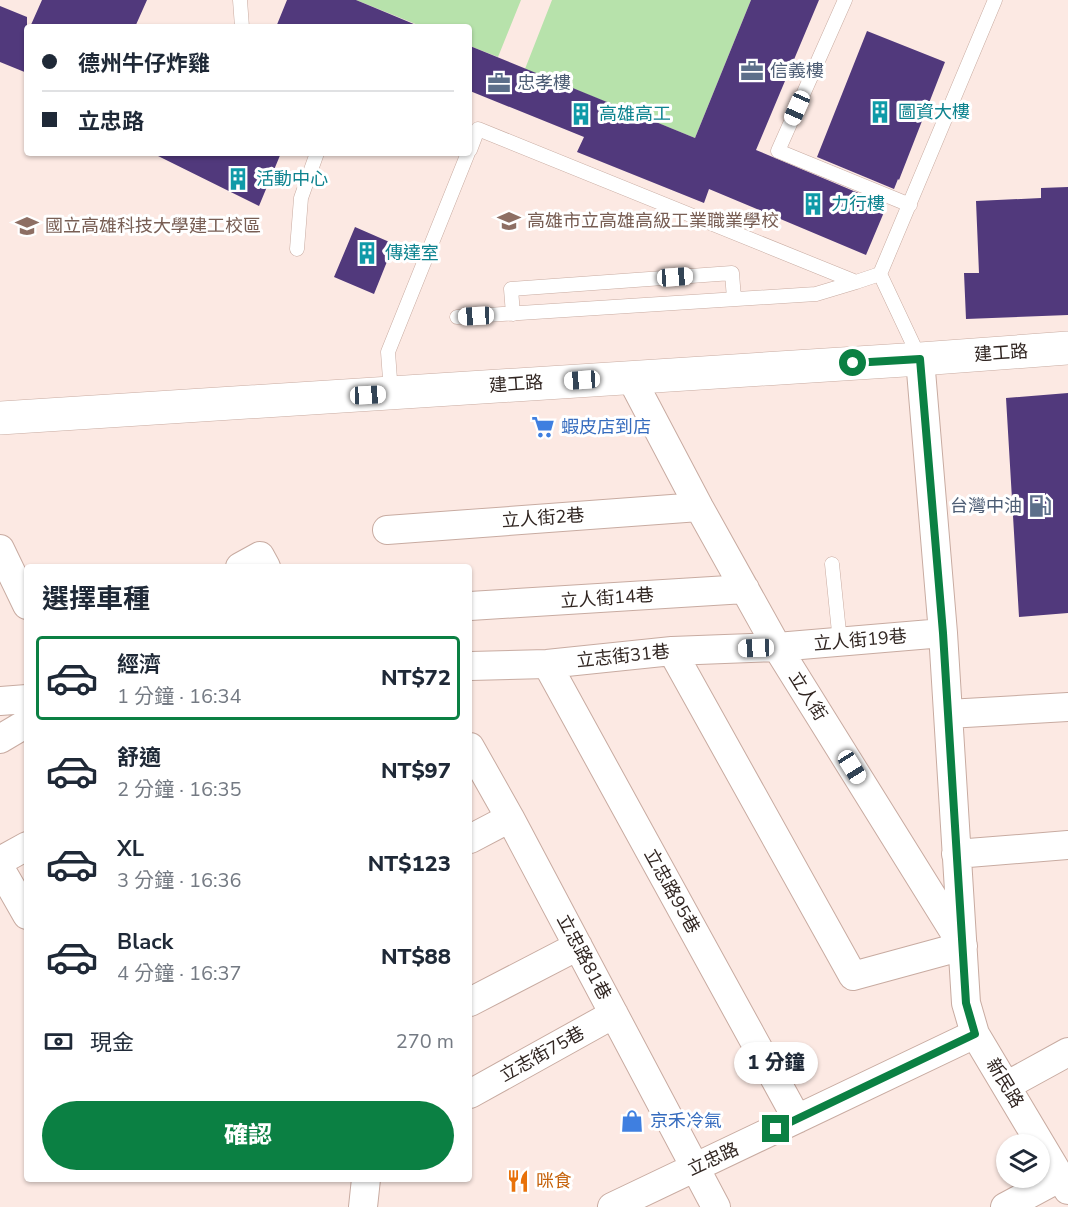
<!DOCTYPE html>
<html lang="zh-TW">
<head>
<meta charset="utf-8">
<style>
	:root { --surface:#fff; --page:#f6f6f7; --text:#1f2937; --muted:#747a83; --line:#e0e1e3; --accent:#0b8043 }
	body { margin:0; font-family:"Nunito Sans","Noto Sans TC",sans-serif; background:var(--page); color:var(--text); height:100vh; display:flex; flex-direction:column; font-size:22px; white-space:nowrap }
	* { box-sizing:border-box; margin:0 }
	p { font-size:20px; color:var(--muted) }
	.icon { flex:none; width:33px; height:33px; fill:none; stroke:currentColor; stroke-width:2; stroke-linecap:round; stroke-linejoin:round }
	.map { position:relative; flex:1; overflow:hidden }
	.details { position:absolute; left:24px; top:564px; width:448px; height:618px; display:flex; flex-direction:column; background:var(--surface); border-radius:6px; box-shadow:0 2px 4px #0004 }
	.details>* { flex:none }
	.banner { position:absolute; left:24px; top:24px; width:448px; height:132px; border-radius:6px; box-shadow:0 2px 4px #0004; display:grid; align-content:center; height:132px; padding:0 18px; background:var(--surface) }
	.controls { position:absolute; left:996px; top:1134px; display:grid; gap:12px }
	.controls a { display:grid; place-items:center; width:54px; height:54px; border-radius:50%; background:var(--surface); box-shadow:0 2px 4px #0004; font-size:30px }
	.end { position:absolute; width:27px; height:27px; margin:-14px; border:8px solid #0b8043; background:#fff; box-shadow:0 0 0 3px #fff }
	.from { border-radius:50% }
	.bubble { position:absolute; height:42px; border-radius:21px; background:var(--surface); box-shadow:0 2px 4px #0004; font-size:20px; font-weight:800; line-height:42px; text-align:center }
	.car { position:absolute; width:18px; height:36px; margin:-18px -9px; border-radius:8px; box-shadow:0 0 4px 2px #0007; background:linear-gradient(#fff 24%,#345 0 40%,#fff 0 76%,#345 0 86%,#fff 0) }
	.banner b { display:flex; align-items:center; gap:21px; height:57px; font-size:22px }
	.banner b+b { border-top:2px solid var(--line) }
	.banner i { width:15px; height:15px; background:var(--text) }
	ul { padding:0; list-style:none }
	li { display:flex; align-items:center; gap:18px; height:84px; margin:0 12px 9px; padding:0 6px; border:3px solid transparent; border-radius:6px }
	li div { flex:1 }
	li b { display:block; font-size:22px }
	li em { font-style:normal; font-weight:800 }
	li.selected { border-color:var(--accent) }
	li>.icon { width:54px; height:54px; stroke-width:1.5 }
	h2 { padding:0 18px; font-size:27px; line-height:72px }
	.pay { display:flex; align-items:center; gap:15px; height:66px; padding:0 18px; font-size:22px }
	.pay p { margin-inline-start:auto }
	.cta { display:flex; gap:12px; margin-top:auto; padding:12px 18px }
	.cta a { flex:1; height:69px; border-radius:36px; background:var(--accent); color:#fff; font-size:24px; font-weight:800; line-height:69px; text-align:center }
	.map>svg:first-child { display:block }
</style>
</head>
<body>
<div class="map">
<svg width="1068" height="1207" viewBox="0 0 1068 1207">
	<rect width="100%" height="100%" fill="#fce9e3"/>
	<path fill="#b7e2ab" d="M356 0H521L498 57 470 46V27H423Z
		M552 0H751L695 138 525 69Z"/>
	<path fill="#51397c" d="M42 0H147L135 27H30Z
		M287 0H356L421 27H276Z
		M751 0H819L756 150 887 205 866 255 709 189 704 203 577 152 584 137 470 91V46L695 138Z
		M0 6 27 17V73L0 62Z
		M867 31 945 62 899 180 898 179 894 189 817 157Z
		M152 153H281L259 206Z
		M1068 187V315L966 319 964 273H979L976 201 1041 198V188Z
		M355 227 394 244 374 294 334 277Z
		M1068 393V613L1019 617 1006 398Z"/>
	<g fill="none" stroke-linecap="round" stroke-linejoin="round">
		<g stroke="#c8aba1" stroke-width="15">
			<path id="service" d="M240 0 242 27
				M845 0 778 151 910 205
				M470 150 478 129 856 282 880 274 995 0
				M297 249 301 198 317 153
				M880 274 920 359
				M513 314 511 289 732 273 734 299
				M457 317 816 294 856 282
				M391 393 388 352 468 153
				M832 564 840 642"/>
		</g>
		<g stroke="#c8aba1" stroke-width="30">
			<path id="minor" d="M920 359 943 633 966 1003 975 1034 1068 1190
				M630 376 699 507 777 647 963 946 853 976 672 651
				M387 530 699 507
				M0 549 27 605
				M240 567 260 556 266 567
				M470 606 745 589
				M547 664 797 1119
				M470 666 547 664 672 651 777 647 943 633
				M0 701 27 699
				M948 714 1068 707
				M0 739 27 723
				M470 747 510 818 716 1207
				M470 839 510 818
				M956 854 1068 845
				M0 861 27 846
				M0 868 27 915
				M470 1002 578 946
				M1006 1086 1068 1052
				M470 1094 614 1014
				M363 1207 366 1179
				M612 1207 975 1034
				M1005 1207 1061 1177"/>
		</g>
		<g stroke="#c8aba1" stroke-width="34">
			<path id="tertiary" d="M0 418 920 359 1068 348"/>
		</g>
		<use href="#service" stroke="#fff" stroke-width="14"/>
		<use href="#minor" stroke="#fff" stroke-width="28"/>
		<use href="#tertiary" stroke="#fff" stroke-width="33"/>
	</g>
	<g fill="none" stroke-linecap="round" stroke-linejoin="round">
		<path stroke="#0b8043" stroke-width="8" d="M776 1129 975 1034 966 1003 943 633 920 359 853 363"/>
	</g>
	<defs>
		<g id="office-bare" transform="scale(1.8)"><path d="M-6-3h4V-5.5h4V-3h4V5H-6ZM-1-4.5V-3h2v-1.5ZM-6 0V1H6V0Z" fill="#5c6f8a" stroke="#fff" stroke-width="2.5" paint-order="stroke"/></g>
		<g id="building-bare" transform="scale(1.8)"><path d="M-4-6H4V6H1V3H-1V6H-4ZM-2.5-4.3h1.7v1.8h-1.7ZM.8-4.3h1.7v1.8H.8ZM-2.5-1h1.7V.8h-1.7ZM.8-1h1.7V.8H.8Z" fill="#0f9aa8" stroke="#fff" stroke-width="2.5" paint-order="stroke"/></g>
		<g id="school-bare" transform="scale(1.8)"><path d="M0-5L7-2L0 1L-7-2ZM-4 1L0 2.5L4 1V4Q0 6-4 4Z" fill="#8d6e63" stroke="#fff" stroke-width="2.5" paint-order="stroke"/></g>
		<g id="university-bare" transform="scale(1.8)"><path d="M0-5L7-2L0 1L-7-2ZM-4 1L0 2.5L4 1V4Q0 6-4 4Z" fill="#8d6e63" stroke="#fff" stroke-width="2.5" paint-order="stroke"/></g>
		<g id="supermarket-bare" transform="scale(1.8)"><path d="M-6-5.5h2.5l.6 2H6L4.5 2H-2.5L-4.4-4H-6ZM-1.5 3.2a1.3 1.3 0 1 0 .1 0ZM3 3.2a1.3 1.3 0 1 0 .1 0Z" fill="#3f7fe0" stroke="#fff" stroke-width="2.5" paint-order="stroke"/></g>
		<g id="fuel-bare" transform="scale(1.8)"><path d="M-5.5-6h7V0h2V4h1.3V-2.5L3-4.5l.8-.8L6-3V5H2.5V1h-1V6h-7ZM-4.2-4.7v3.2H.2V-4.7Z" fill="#5c6f8a" stroke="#fff" stroke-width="2.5" paint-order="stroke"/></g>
		<g id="shop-bare" transform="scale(1.8)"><path d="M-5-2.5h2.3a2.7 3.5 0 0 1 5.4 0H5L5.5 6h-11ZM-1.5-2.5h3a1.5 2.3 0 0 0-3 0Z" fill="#3f7fe0" stroke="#fff" stroke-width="2.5" paint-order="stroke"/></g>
		<g id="restaurant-bare" transform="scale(1.8)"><path d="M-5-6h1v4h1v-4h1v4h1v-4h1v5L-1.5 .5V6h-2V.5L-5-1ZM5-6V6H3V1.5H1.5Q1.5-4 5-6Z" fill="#e8710a" stroke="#fff" stroke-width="2.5" paint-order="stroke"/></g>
	</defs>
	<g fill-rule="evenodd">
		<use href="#office-bare" x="752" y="71"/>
		<use href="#office-bare" x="499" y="83"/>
		<use href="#building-bare" x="880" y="112"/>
		<use href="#building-bare" x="581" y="114"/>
		<use href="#building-bare" x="238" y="179"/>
		<use href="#building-bare" x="813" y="204"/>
		<use href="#school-bare" x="509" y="221"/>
		<use href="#university-bare" x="27" y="226"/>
		<use href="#building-bare" x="367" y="253"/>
		<use href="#supermarket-bare" x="543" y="427"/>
		<use href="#fuel-bare" x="1040" y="506"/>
		<use href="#shop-bare" x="632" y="1121"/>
		<use href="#restaurant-bare" x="518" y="1181"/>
	</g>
	<g text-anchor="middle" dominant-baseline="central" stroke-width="6" stroke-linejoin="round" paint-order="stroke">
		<g font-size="18" fill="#4e5e75" stroke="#fff" text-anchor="start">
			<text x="770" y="71">信義樓</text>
			<text x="517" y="83">忠孝樓</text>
			<text x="1022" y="506" text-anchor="end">台灣中油</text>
		</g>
		<g font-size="18" fill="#0d838f" stroke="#fff" text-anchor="start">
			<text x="898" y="112">圖資大樓</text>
			<text x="599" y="114">高雄高工</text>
			<text x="256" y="179">活動中心</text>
			<text x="831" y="204">力行樓</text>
			<text x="385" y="253">傳達室</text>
		</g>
		<g font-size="18" fill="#785e54" stroke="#fff" text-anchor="start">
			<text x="527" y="221">高雄市立高雄高級工業職業學校</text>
			<text x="45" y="226">國立高雄科技大學建工校區</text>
		</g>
		<g font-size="18" fill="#312622" stroke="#fff">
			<text transform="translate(1001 353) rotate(-4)">建工路</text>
			<text transform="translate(516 384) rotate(-4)">建工路</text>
			<text transform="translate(543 518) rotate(-4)">立人街2巷</text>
			<text transform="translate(607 598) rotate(-4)">立人街14巷</text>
			<text transform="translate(860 640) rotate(-5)">立人街19巷</text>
			<text transform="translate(623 656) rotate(-6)">立志街31巷</text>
			<text transform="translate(808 696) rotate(58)">立人街</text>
			<text transform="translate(672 891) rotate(61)">立忠路95巷</text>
			<text transform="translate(584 957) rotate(62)">立忠路81巷</text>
			<text transform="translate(542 1054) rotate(-29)">立志街75巷</text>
			<text transform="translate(1005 1083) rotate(59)">新民路</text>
			<text transform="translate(713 1159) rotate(-25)">立忠路</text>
		</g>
		<g font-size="18" fill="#366cbe" stroke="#fff" text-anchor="start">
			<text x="561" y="427">蝦皮店到店</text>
			<text x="650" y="1121">京禾冷氣</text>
		</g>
		<g font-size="18" fill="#c56008" stroke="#fff" text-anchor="start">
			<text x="536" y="1181">咪食</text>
		</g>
	</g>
</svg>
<div class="controls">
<a><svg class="icon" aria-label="layers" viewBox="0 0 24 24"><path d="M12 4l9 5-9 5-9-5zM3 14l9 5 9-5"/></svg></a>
</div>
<i class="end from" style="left:853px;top:363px"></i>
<i class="end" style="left:776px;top:1129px"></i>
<div class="bubble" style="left:734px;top:1042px;width:84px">1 分鐘</div>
<i class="car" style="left:797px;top:108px;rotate:204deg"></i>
<i class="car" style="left:675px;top:277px;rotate:86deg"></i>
<i class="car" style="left:476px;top:316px;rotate:267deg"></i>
<i class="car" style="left:582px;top:380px;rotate:266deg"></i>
<i class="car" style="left:368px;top:395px;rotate:87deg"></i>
<i class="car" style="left:756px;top:648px;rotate:268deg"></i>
<i class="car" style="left:852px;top:767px;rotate:148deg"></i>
<div class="banner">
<b><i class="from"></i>德州牛仔炸雞</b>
<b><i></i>立忠路</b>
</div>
<section class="details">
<h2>選擇車種</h2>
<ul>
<li class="selected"><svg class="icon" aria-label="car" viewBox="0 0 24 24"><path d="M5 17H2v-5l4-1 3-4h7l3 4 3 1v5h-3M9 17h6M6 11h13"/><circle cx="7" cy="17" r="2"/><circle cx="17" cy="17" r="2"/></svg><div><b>經濟</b><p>1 分鐘 · 16:34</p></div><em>NT$72</em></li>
<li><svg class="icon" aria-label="car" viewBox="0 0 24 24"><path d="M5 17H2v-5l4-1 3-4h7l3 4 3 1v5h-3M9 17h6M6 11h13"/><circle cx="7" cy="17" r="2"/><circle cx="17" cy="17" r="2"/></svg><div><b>舒適</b><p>2 分鐘 · 16:35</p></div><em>NT$97</em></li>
<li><svg class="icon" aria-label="car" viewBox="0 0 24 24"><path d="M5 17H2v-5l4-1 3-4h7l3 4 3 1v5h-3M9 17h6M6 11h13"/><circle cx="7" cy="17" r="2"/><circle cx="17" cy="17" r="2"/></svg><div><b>XL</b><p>3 分鐘 · 16:36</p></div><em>NT$123</em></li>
<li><svg class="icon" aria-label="car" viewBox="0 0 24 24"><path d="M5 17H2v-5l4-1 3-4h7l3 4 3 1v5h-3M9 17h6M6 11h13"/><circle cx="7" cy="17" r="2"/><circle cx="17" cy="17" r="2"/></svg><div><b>Black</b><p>4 分鐘 · 16:37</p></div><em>NT$88</em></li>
</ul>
<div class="pay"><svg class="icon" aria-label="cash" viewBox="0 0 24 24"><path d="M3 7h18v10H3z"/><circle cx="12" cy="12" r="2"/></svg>現金<p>270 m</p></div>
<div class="cta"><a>確認</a></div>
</section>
</div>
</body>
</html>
